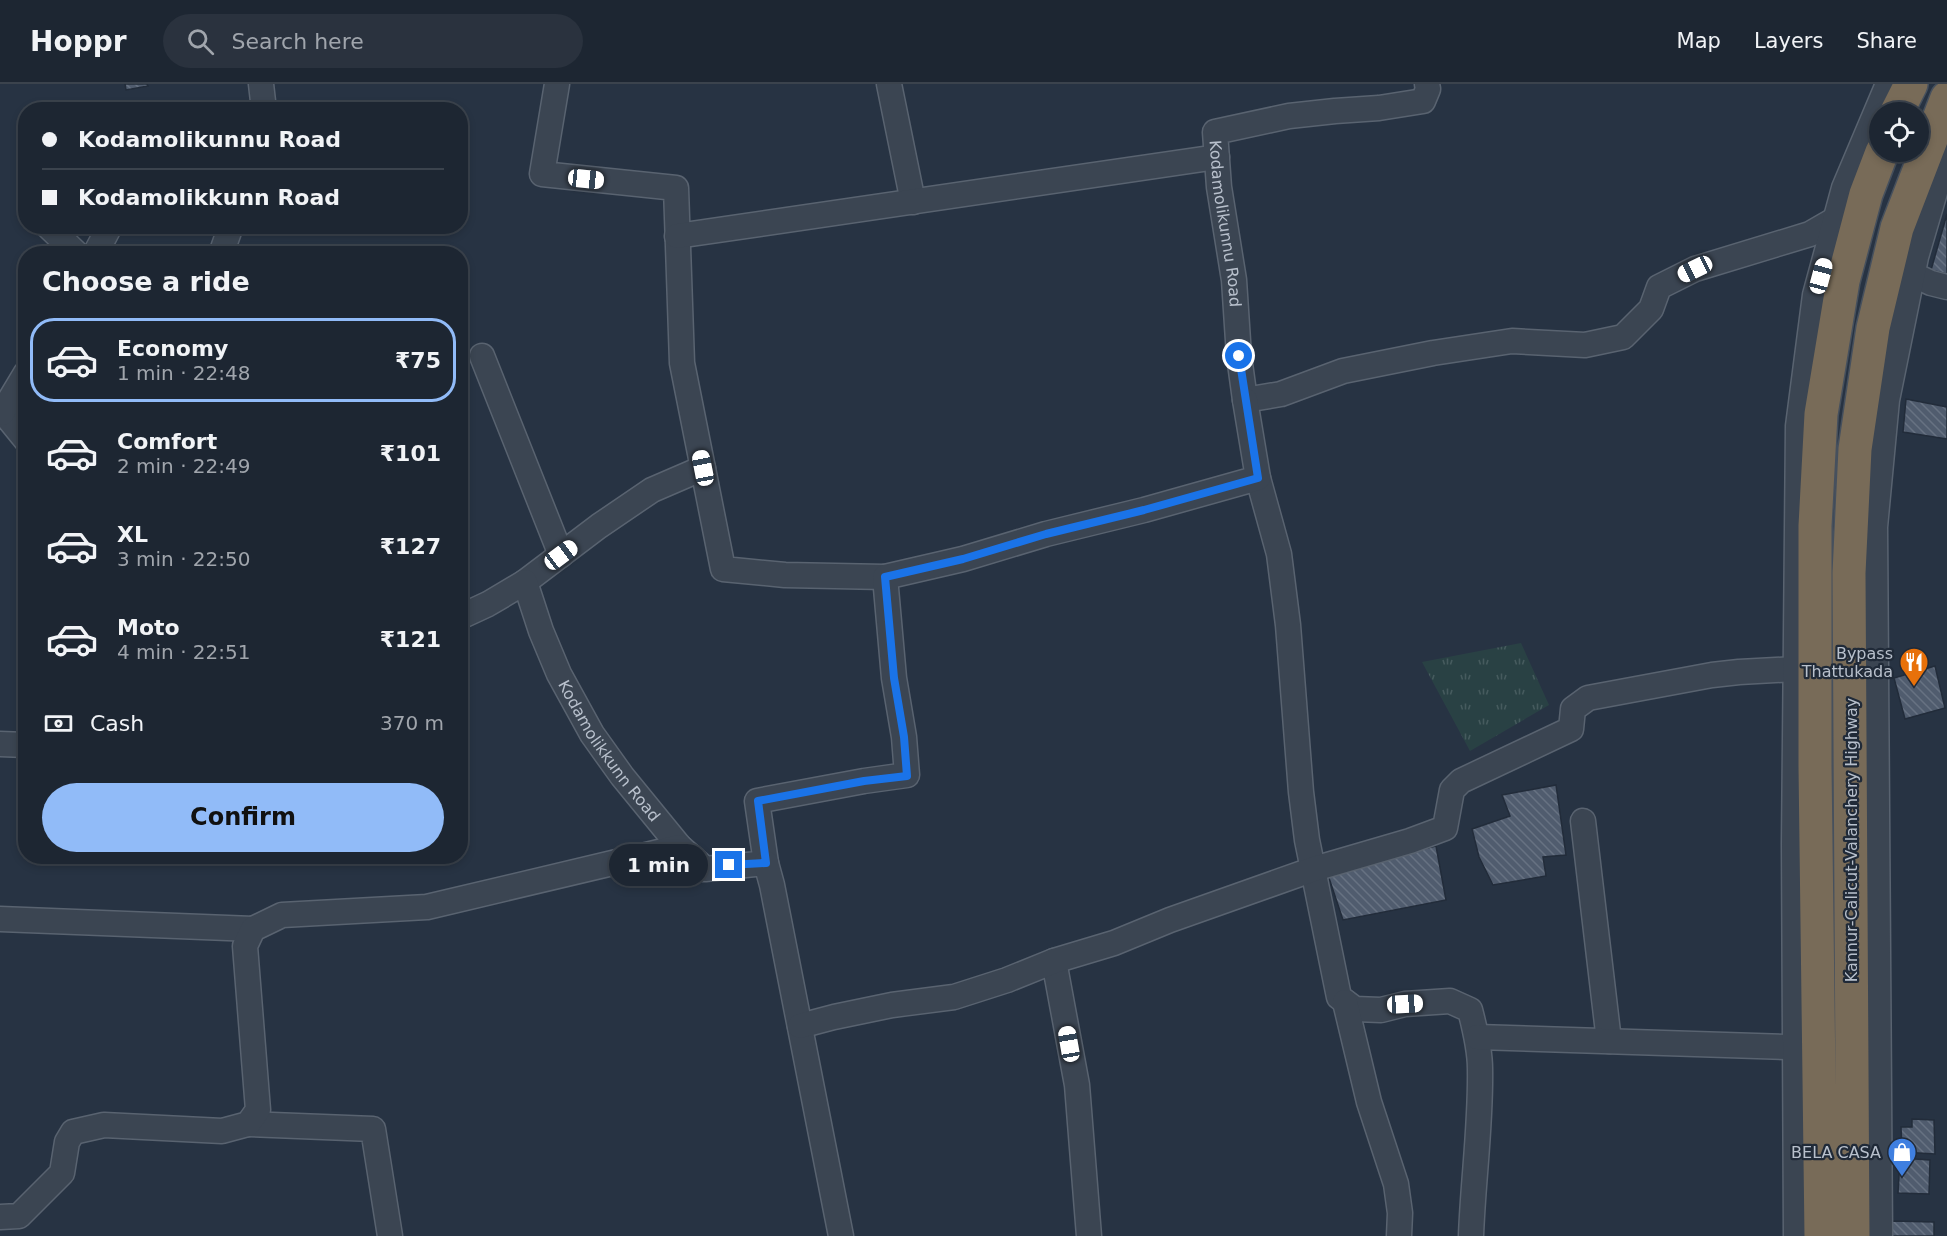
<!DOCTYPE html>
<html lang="en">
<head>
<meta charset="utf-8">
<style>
	:root { --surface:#1d2632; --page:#2a323e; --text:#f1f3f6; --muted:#a0a5ac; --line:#3b434d; --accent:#91bbf8 }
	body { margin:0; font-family:"DejaVu Sans",sans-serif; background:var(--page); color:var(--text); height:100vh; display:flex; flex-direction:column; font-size:22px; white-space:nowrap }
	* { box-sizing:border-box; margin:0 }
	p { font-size:20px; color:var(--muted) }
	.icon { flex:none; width:33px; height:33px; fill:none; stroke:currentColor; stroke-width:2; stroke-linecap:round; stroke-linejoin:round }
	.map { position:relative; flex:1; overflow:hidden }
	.panel { position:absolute; left:18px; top:162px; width:450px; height:618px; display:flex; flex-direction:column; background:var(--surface); border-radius:24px; box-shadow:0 3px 9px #0003,0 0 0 2px var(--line) }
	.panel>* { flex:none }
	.hud { position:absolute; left:18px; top:18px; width:450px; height:132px; border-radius:24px; box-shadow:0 3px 9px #0003,0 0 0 2px var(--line); display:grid; align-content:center; height:132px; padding:0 24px; background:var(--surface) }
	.tools { position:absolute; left:1869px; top:18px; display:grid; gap:12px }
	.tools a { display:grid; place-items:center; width:60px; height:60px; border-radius:50%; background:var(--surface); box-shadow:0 3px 9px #0003,0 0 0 2px var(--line); font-size:30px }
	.end { position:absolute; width:27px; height:27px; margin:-14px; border:8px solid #1a73e8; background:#fff; box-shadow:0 0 0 3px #fff }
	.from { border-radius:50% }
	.bubble { position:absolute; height:42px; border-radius:21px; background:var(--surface); box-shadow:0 3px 9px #0003,0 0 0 2px var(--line); font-size:20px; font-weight:800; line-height:42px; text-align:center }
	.car { position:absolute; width:18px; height:36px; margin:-18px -9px; border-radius:8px; box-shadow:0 0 4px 2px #0007; background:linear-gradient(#fff 24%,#345 0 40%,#fff 0 76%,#345 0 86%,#fff 0) }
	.hud b { display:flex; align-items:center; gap:21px; height:57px; font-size:22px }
	.hud b+b { border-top:2px solid var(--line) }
	.hud i { width:15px; height:15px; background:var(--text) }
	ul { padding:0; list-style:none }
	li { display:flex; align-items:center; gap:18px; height:84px; margin:0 12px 9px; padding:0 12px; border:3px solid transparent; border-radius:24px }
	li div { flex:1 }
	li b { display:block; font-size:22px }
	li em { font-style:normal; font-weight:800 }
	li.selected { border-color:var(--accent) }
	li>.icon { width:54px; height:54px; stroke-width:1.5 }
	h2 { padding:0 24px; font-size:27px; line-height:72px }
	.pay { display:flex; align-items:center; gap:15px; height:66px; padding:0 24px; font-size:22px }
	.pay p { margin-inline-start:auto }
	.primary-button { display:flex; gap:12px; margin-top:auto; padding:12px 24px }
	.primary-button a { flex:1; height:69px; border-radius:36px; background:var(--accent); color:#111; font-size:24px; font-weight:800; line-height:69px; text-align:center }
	header { display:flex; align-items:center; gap:36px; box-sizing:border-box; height:84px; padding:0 30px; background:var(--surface); border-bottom:2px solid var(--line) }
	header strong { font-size:28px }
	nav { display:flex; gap:33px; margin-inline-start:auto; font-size:21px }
	.search { width:420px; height:54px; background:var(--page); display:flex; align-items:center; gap:15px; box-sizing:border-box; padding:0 21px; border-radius:33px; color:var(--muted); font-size:22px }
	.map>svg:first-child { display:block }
</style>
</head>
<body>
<header>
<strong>Hoppr</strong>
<div class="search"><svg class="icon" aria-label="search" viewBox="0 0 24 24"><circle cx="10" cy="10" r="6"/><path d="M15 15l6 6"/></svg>Search here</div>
<nav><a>Map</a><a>Layers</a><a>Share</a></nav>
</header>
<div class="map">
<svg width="1947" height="1152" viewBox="0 0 1947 1152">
	<defs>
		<pattern id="grass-tufts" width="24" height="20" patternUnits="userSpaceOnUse" patternTransform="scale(1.5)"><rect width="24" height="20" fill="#294144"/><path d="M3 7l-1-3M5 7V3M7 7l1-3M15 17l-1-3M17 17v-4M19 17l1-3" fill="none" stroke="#465b5e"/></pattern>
		<pattern id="building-back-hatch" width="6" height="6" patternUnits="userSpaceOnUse" patternTransform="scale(1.5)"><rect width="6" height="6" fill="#505c6e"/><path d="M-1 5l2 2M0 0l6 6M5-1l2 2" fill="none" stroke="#677282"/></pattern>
	</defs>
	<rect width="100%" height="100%" fill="#273343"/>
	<path fill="url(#grass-tufts)" d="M1521 559 1549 621 1470 667 1422 578Z"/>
	<path fill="url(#building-back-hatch)" stroke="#222c3a" stroke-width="1.5" d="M125 0H147L148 2 126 6Z
		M1947 130V190L1931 186Z
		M1906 315 1947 323V355L1903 348Z
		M1935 582 1945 624 1905 635 1894 594Z
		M1556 701 1566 771 1543 773 1546 792 1493 801 1479 773 1472 745 1510 732 1502 711Z
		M1436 762 1446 816 1343 836 1327 788Z
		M1912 1035 1934 1036 1935 1070 1902 1068 1901 1043H1912Z
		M1900 1074 1930 1076 1929 1110 1898 1109Z
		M1892 1137 1934 1138V1152H1892Z"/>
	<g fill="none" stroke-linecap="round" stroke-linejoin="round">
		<g stroke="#596370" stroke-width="27">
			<g id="minor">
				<path d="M261 0 264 26"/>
				<path d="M557 0 542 90 676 104 682 279 723 485 785 491 885 493"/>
				<path d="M889 0 913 118"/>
				<path id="s1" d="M1427 0 1428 5 1423 17 1379 24 1335 27 1289 32 1215 48 1219 103 1234 196 1239 272 1245 316 1281 310 1343 287 1433 269 1512 257 1585 261 1623 253 1651 225 1659 203 1695 185 1810 150 1836 135"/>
				<path d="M48 142 77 170"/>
				<path d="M677 152 1217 73"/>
				<path d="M95 170 110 142"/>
				<path d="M221 170 231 142"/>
				<path d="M1912 190 1931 199 1947 203"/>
				<path d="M482 272 561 471"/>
				<path d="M0 324 26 356"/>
				<path d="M2 329 26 289"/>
				<path d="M1258 394 1279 470 1288 541 1301 708 1307 756 1339 913 1355 925 1381 926 1405 920 1450 917 1470 926C1475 945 1480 965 1480 985 1481 1041 1473 1096 1471 1152"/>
				<path d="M525 498 599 442 652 406 703 384"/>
				<path id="s2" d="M460 533 488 520 525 498 541 547 559 590 592 650 622 692 680 763 705 785 766 779 757 717 864 697 907 691 904 653 894 594 885 493 963 475 1046 450 1144 426 1258 394 1245 316"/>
				<path d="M0 660 26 661"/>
				<path d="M1583 737 1609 957"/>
				<path d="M766 779 772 801 841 1152"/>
				<path d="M0 835 253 845"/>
				<path d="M1054 877 1077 1001 1089 1152"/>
				<path d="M1345 918 1369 1018 1396 1100 1400 1129 1399 1152"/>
				<path d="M800 942 834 933 892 921 954 913 1007 896 1054 877 1114 859 1170 836 1314 785 1410 757 1445 744 1452 706 1461 697 1571 645 1573 625 1588 614 1712 591 1739 588 1795 585"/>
				<path d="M1477 953 1786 963"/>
				<path d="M248 1040 373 1045 390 1152"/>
				<path d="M0 1133 19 1132 62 1089 67 1058 73 1048 104 1041 222 1047 248 1040 258 1026 245 862 253 845 282 831 427 823 680 763"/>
				<path d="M1796 1152 1794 760 1798 342 1815 211 1844 104 1888 0"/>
				<path d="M1880 1152 1875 443 1887 316 1916 173 1947 67"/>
			</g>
		</g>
		<g stroke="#46505d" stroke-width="36">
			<path id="highway" d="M1897 28 1911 0
				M1821 1152 1815 682V442L1821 330 1843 197 1866 110 1882 68
				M1853 1152 1849 489 1855 365 1873 244 1897 144 1947 14"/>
		</g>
		<use href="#minor" stroke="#3b4552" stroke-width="24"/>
		<use href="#highway" stroke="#786b58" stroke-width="33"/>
	</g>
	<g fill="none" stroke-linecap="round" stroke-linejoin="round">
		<path stroke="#1a73e8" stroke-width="8" d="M729 781 766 779 758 717 864 697 907 692 904 653 894 594 885 493 963 475 1046 450 1144 426 1258 394 1239 272"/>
	</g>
	<defs>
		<g id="restaurant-pin" transform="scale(1.5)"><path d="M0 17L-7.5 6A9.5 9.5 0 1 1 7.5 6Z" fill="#e8710a" stroke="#202a38"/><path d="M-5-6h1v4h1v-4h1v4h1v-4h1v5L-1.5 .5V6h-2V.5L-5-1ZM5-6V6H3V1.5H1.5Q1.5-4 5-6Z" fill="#fff"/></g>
		<g id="shop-pin" transform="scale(1.5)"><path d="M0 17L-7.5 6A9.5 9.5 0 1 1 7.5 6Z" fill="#3f7fe0" stroke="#202a38"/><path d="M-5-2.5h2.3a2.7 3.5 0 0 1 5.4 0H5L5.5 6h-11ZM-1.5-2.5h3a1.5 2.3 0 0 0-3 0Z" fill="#fff"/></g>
	</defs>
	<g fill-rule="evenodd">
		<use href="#restaurant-pin" x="1914" y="578"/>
		<use href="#shop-pin" x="1902" y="1068"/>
	</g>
	<g text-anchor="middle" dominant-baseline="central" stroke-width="4.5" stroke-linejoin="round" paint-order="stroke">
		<g font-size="16" fill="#b8c0cc" stroke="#202a38">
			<text stroke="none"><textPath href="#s1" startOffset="321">Kodamolikunnu Road</textPath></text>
			<text stroke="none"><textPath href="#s2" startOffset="264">Kodamolikkunn Road</textPath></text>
			<text transform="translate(1851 756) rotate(-90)">Kannur-Calicut-Valanchery Highway</text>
		</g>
		<g font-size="16" fill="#b8c0cc" stroke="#202a38" text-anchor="end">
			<text x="1893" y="569">Bypass<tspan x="1893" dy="18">Thattukada</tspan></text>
			<text x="1881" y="1068">BELA CASA</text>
		</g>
	</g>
</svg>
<div class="tools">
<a><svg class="icon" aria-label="locate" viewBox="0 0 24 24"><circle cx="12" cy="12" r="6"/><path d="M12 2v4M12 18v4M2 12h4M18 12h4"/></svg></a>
</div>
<i class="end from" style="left:1239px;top:272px"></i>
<i class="end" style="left:729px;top:781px"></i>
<div class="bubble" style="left:609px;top:760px;width:99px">1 min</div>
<i class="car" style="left:586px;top:95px;rotate:96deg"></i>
<i class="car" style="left:1695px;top:185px;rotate:244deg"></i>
<i class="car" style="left:1821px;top:192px;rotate:15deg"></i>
<i class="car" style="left:703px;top:384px;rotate:349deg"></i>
<i class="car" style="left:561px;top:471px;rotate:53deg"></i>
<i class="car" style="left:1405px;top:920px;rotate:87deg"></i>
<i class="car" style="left:1069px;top:960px;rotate:350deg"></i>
<div class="hud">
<b><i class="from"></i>Kodamolikunnu Road</b>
<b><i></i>Kodamolikkunn Road</b>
</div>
<section class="panel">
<h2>Choose a ride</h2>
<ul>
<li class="selected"><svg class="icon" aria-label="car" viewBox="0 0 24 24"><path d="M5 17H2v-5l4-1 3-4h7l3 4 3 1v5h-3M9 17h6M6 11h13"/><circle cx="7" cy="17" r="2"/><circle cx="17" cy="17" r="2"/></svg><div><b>Economy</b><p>1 min · 22:48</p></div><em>₹75</em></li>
<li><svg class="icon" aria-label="car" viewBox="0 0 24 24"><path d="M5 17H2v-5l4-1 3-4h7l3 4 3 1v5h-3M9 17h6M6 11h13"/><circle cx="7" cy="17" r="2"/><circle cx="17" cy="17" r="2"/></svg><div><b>Comfort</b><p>2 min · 22:49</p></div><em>₹101</em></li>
<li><svg class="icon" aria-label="car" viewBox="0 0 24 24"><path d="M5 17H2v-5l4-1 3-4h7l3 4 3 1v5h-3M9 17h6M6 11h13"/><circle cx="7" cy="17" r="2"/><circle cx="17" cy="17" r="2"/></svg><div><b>XL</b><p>3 min · 22:50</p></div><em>₹127</em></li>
<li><svg class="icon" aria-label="car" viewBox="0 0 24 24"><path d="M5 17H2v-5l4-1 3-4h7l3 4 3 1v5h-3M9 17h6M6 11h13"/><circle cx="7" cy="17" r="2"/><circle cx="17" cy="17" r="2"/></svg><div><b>Moto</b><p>4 min · 22:51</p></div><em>₹121</em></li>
</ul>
<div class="pay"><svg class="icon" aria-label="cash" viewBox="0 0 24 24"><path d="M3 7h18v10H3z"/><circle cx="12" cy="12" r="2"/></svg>Cash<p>370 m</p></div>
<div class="primary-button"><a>Confirm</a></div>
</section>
</div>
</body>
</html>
